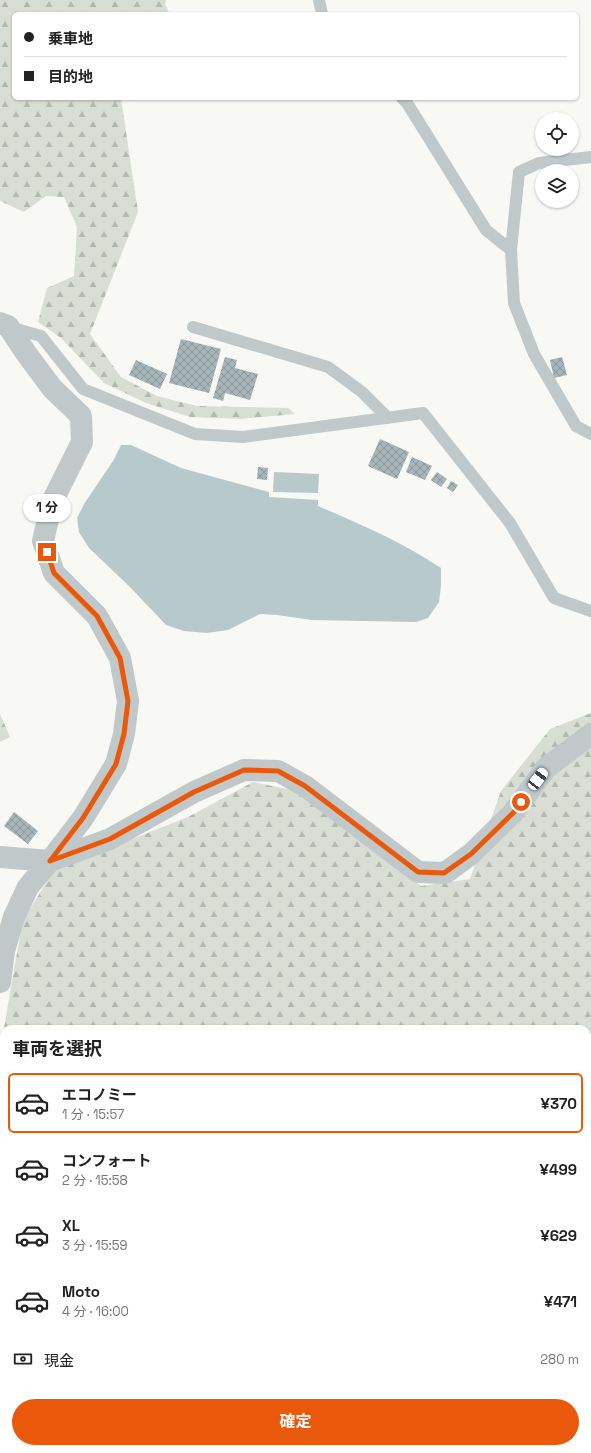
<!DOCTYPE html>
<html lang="ja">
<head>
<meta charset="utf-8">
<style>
	:root { --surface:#fff; --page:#f6f6f6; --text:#222; --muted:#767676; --line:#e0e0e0; --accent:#ea580c }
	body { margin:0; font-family:"Space Grotesk","Noto Sans JP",sans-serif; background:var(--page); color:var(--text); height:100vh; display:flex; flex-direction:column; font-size:15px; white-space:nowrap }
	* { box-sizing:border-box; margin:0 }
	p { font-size:13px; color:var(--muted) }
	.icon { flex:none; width:22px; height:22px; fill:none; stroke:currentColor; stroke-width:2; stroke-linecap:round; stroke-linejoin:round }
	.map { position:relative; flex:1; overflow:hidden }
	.details { position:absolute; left:0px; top:1025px; width:591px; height:428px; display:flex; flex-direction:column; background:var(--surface); border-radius:12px 12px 0 0; box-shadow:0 1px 3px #0004 }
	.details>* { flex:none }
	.top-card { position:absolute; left:12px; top:12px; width:567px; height:88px; border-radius:6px; box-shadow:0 1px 3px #0004; display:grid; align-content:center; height:88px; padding:0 12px; background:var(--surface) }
	.fabs { position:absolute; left:535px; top:112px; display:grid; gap:8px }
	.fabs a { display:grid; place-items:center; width:44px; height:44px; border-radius:50%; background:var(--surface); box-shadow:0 1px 3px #0004; font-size:20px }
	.end { position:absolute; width:18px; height:18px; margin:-9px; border:5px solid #ea580c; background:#fff; box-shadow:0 0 0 2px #fff }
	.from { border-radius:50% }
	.bubble { position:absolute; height:28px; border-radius:14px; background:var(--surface); box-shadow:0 1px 3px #0004; font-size:13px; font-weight:700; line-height:28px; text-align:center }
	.car { position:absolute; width:12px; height:24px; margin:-12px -6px; border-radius:5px; box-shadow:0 0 3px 1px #0007; background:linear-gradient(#fff 24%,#345 0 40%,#fff 0 76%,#345 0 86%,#fff 0) }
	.top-card b { display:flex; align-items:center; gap:14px; height:38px; font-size:15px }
	.top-card b+b { border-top:1px solid var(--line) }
	.top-card i { width:10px; height:10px; background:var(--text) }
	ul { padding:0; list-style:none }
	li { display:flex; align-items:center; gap:12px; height:60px; margin:0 8px 6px; padding:0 4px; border:2px solid transparent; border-radius:6px }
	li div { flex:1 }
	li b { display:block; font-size:15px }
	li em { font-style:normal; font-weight:700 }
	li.on { border-color:var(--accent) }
	li>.icon { width:36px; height:36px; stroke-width:1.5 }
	h2 { padding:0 12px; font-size:18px; line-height:48px }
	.pay { display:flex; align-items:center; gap:10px; height:44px; padding:0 12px; font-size:15px }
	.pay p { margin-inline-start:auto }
	.cta { display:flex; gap:8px; margin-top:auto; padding:8px 12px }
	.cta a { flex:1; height:46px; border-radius:24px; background:var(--accent); color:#fff; font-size:16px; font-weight:700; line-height:46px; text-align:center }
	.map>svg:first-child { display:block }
</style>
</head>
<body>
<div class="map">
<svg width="591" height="1453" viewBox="0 0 591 1453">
	<defs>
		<pattern id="forest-firs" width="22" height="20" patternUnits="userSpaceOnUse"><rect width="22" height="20" fill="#d9ded4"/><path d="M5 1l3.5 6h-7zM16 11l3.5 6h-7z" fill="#b3b9b1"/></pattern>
		<pattern id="building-cross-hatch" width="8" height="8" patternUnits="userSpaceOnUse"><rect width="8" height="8" fill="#a7b5b8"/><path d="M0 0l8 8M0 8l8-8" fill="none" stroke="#8b989b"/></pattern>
	</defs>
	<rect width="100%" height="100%" fill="#f8f8f5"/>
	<path fill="url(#forest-firs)" d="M0 0H166L165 4 170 14H14V98H121L138 212 90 334 121 377 157 396 197 406 288 408 295 414 240 419 190 417 146 403 104 383 61 338 38 322 47 288 74 276 77 227 64 197 46 196 24 212 0 201Z
		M591 713V1453H201L202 1449H587V1029H4L13 975 23 920 54 870 188 817 253 782 292 790 421 886 470 879 501 791 550 729Z
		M0 714 10 737 0 742Z
		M4 1032V1128L0 1129V1041Z"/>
	<path fill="#b7c9cb" d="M121 445H131L181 468 269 492V497L318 500V506C360 524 402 542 441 568V586L439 602 428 618 416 622 312 620 277 615 260 614 228 630 207 633 184 631 166 625 130 587 89 548 79 532 77 518 84 504 113 461Z
		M274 472 319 474 318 493 273 492Z"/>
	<path fill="url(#building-cross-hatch)" d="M181 339 221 349 209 393 169 383Z
		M225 357 237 360 235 368 258 374 250 400 225 393 223 401 213 398Z
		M562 357 567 375 554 378 550 360Z
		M136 360 167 374 160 389 129 375Z
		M380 439 409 452 397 479 368 466Z
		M412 457 432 466 425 480 406 472Z
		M258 467 268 468 267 480 257 479Z
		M437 472 447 479 441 487 431 480Z
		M451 481 458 485 453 492 447 488Z
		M14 812 38 831 28 844 4 826Z"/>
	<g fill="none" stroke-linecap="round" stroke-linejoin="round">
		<g stroke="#b3bcbf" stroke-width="24">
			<path id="secondary" d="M0 1342 4 1349
				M126 1449 129 1453"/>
		</g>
		<path stroke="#c0c8ca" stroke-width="12" d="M319 0 322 14
			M402 98 407 103 486 230 511 250
			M591 157 539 163 519 172 511 250 514 303 534 354 576 426 591 434
			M9 327 41 336 83 389 195 434 243 437 423 413 510 523 554 598 591 611
			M193 327 328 367 362 392 388 418"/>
		<path stroke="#c0c8ca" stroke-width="22" d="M0 323 8 326 26 353 52 388 81 416 82 442 52 502 43 541 54 573 97 616 120 658 128 701 124 734 116 764 83 818 50 861 28 887 14 917 4 951 0 982
			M0 857 50 861 110 839 194 792 244 770 278 771 305 786 418 872 445 873 471 854 513 813 546 768 591 734"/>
		<use href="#secondary" stroke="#fff" stroke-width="22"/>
	</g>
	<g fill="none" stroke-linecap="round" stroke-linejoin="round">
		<path stroke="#ea580c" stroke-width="5" d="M47 552 54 573 97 616 120 658 128 701 124 734 116 764 83 818 50 861 110 839 194 792 244 770 278 771 305 786 418 872 444 873 471 854 513 813 521 802"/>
	</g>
</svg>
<div class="fabs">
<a><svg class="icon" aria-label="locate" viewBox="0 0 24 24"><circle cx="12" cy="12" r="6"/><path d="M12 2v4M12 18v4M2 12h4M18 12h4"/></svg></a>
<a><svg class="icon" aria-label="layers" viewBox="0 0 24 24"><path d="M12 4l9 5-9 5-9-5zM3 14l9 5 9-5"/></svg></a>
</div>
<i class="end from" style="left:521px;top:802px"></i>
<i class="end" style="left:47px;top:552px"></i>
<div class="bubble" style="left:23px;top:494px;width:48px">1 分</div>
<i class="car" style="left:538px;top:779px;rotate:37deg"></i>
<div class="top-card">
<b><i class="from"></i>乗車地</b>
<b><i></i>目的地</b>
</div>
<section class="details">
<h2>車両を選択</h2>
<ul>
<li class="on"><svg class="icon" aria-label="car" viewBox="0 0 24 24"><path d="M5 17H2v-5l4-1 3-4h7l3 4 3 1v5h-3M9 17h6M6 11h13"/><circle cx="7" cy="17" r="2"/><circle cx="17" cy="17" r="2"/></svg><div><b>エコノミー</b><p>1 分 · 15:57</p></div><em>¥370</em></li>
<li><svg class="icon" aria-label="car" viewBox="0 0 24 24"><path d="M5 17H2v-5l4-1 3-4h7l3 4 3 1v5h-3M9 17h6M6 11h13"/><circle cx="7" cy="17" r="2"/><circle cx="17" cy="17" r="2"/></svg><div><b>コンフォート</b><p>2 分 · 15:58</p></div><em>¥499</em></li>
<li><svg class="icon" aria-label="car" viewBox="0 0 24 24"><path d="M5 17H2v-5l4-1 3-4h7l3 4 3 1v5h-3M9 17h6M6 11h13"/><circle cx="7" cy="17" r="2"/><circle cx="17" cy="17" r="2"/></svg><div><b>XL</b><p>3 分 · 15:59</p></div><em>¥629</em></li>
<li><svg class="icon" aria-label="car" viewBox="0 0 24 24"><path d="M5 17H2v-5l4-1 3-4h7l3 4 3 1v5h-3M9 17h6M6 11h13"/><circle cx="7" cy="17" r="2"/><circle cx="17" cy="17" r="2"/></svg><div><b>Moto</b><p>4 分 · 16:00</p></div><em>¥471</em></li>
</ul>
<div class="pay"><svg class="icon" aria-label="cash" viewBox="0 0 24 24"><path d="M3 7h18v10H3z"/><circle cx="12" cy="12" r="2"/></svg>現金<p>280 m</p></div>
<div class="cta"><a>確定</a></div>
</section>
</div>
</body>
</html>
